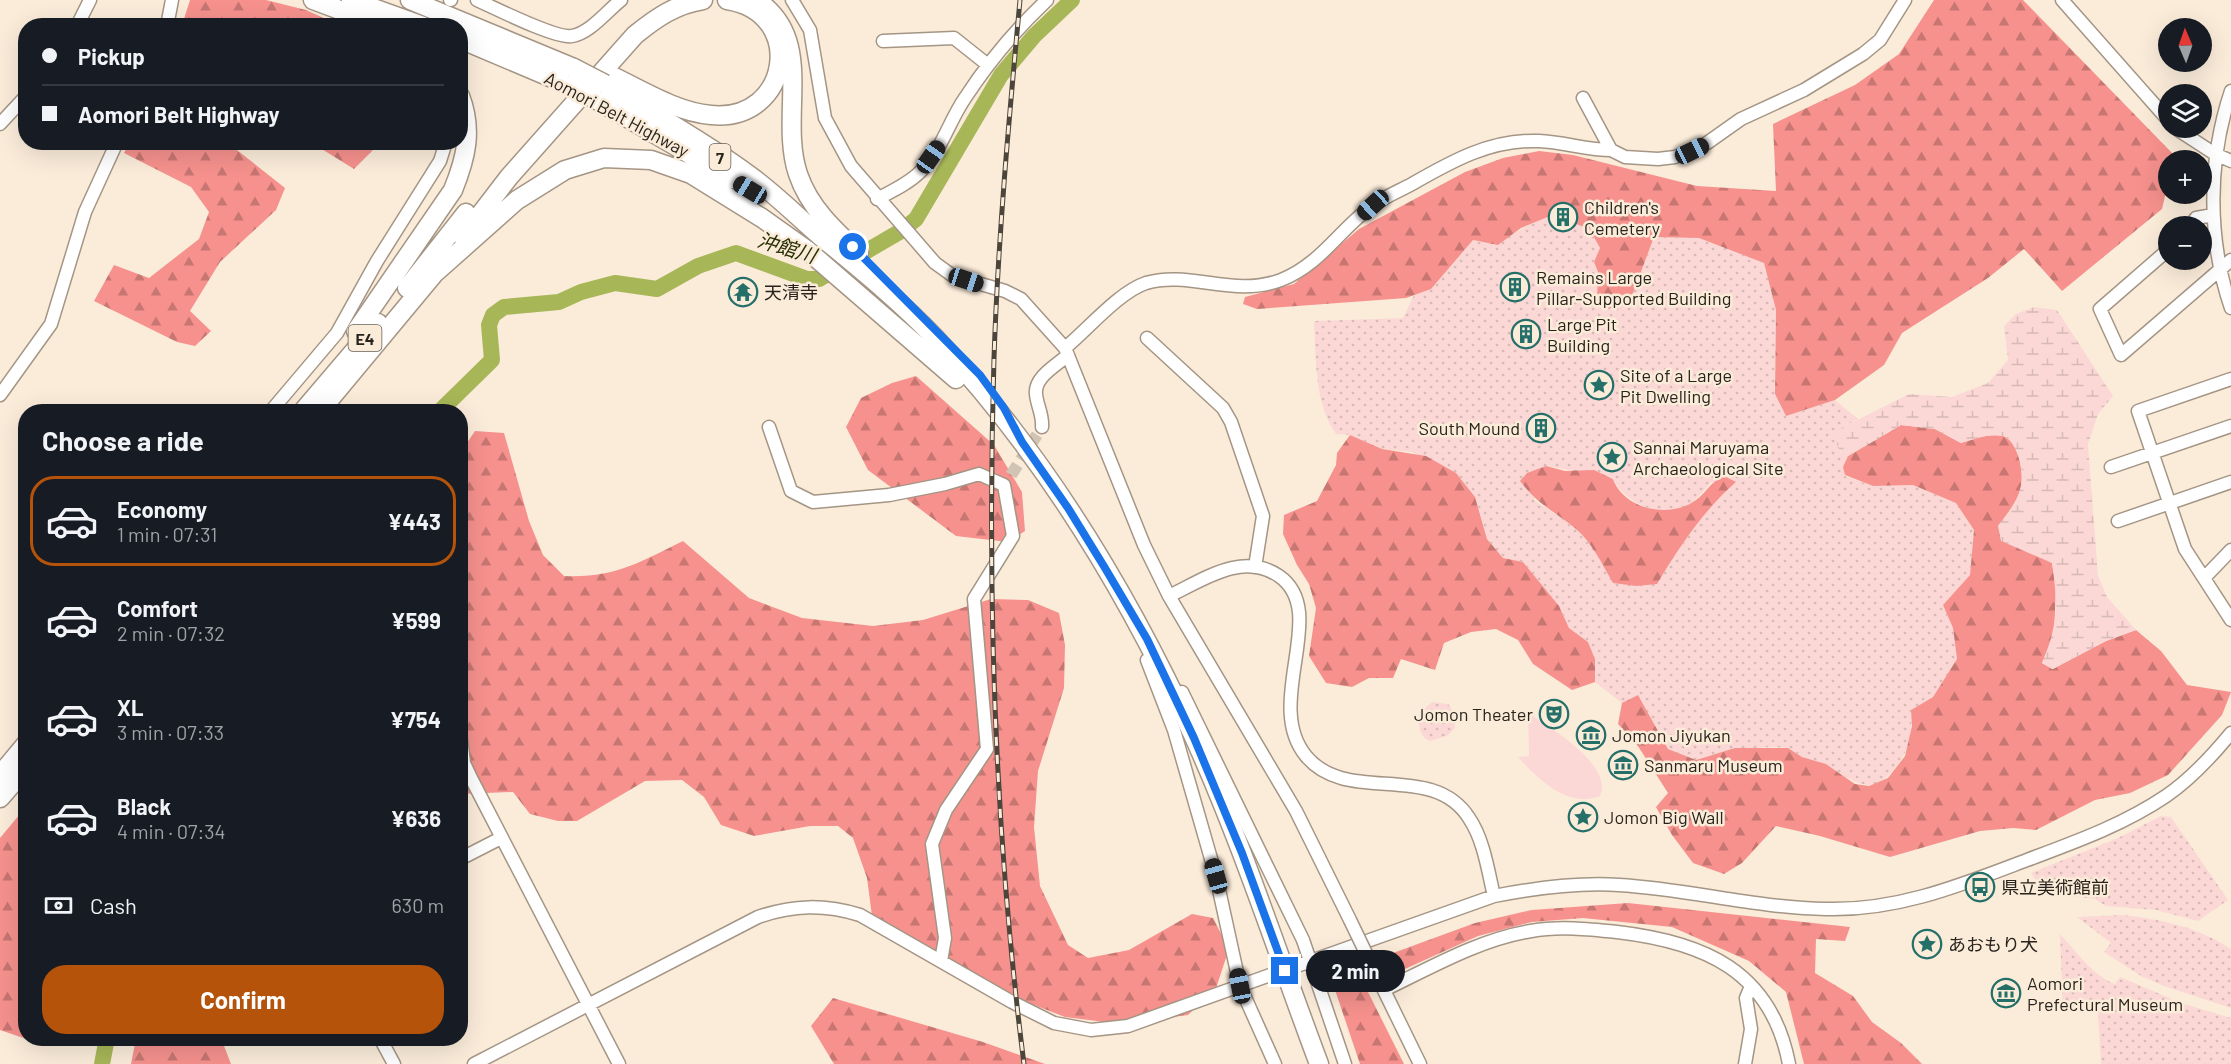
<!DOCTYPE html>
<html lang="en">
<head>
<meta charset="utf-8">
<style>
	:root { --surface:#171b24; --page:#242831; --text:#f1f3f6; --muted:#9ea1a6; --line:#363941; --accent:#b45309 }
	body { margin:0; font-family:Barlow,"Noto Sans JP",sans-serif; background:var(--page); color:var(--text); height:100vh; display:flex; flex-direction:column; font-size:22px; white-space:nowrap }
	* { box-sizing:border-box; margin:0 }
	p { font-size:20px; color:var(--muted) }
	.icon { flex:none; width:33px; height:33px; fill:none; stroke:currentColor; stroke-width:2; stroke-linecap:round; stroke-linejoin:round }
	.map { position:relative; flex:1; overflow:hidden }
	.panel { position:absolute; left:18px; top:404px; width:450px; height:642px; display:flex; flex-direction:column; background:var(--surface); border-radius:24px; box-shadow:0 6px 24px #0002 }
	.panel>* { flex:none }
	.guide { position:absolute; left:18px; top:18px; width:450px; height:132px; border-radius:24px; box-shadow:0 6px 24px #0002; display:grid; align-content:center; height:132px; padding:0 24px; background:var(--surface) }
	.needle { width:39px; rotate:358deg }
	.tools { position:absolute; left:2158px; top:18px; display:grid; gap:12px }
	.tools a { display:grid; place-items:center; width:54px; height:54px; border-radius:50%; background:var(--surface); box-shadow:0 6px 24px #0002; font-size:30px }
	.end { position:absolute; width:27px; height:27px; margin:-14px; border:8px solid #1a73e8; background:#fff; box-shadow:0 0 0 3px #fff }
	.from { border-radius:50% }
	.bubble { position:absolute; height:42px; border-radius:21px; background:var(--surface); box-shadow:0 6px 24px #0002; font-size:20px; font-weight:700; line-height:42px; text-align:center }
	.car { position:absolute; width:18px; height:36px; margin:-18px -9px; border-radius:8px; box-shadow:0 0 4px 2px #0007; background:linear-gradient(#222 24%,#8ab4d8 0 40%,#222 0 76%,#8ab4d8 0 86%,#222 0) }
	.guide b { display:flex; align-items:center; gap:21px; height:57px; font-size:22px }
	.guide b+b { border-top:2px solid var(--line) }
	.guide i { width:15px; height:15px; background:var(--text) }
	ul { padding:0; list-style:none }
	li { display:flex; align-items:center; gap:18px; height:90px; margin:0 12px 9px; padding:0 12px; border:3px solid transparent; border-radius:24px }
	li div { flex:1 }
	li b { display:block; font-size:22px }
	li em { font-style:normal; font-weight:700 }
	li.current { border-color:var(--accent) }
	li>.icon { width:54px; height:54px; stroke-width:1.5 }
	h2 { padding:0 24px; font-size:27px; line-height:72px }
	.pay { display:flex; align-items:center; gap:15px; height:66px; padding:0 24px; font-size:22px }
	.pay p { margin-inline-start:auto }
	.primary-button { display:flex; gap:12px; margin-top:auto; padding:12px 24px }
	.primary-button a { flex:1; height:69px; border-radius:24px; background:var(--accent); color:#fff; font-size:24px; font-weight:700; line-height:69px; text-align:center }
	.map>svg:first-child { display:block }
</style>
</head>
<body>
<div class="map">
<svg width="2231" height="1064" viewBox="0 0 2231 1064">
	<defs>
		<pattern id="grass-dots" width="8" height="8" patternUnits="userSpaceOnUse" patternTransform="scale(1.5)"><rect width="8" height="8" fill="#fbd8d5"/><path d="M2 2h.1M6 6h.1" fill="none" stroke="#d7b9b6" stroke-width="1.8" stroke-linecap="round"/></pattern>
		<pattern id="forest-firs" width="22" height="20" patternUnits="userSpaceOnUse" patternTransform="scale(1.5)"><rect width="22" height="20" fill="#f6918d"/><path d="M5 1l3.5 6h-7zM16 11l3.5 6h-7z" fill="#c77672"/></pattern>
		<pattern id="wetland-marsh" width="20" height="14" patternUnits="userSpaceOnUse" patternTransform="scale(1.5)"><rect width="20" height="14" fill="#fbd8d5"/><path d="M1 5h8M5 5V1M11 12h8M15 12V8" fill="none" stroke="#d7b9b6"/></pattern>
	</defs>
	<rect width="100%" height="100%" fill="#fbecda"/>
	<path fill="url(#grass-dots)" fill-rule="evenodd" d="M1550 216 1589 227 1600 248 1594 262 1598 272 1597 301 1632 296 1654 237 1699 238 1764 263 1776 310 1775 394 1786 416 1835 400 1858 419 1839 429 1840 451 1848 456 1843 467 1845 476 1873 486 1913 485 1956 503 1974 530 1970 575 1943 605 1953 628 1957 659 1933 697 1911 710C1913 732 1909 752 1894 769 1871 799 1853 780 1828 766 1820 761 1810 760 1802 757 1797 754 1792 749 1786 748 1762 745 1719 751 1696 760L1668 749 1638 695 1622 703 1595 682V659L1588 642 1569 628 1560 608 1523 562 1503 558 1487 539 1476 499 1413 452 1382 449 1350 435 1336 434C1314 403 1316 358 1314 321L1403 318 1414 295 1431 289 1473 240C1503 249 1522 224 1550 216ZM1546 466 1613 478C1621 499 1653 515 1675 511 1691 508 1702 493 1711 482H1736C1703 511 1680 546 1657 584L1601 562C1589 533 1559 517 1534 500Z
		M1433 702 1448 704 1453 711 1455 728 1447 736 1430 741C1413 734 1418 709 1433 702Z
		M2161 816 2171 817 2228 900 2198 921 2156 910 2106 906 2095 899 2052 894 2038 884 2031 873 2118 838Z
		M2122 915C2161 919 2198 927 2231 949V1008L2164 986 2141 976 2104 952 2111 943 2077 917Z
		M2060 934C2077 952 2092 975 2115 984L2120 977 2181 1003 2231 1018V1064H2101L2098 1011 2063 1012Z"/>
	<path fill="url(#forest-firs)" d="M190 0H266L306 10 339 25H182Z
		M1934 0H2023L2175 156 2174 160H2169V179L2162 209 2062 291 2024 249 1988 278 1902 333 1884 365 1835 400 1786 416 1775 394 1776 310 1764 263 1699 238 1654 237 1632 296 1609 309 1597 301 1598 272 1594 262 1600 248 1589 228 1550 216 1521 228 1498 245 1473 240 1431 289 1406 298 1257 309 1243 304 1245 297 1294 284 1359 229 1465 172 1503 158 1539 151 1573 155 1697 186 1776 191 1773 124 1855 85 1899 54Z
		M129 143H228L285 188 276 210 220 262 190 311 211 331 195 346 177 342 94 301 114 265 149 278 199 239 209 212 191 187 124 153Z
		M312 143H380L354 169Z
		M916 376 994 445 1022 492 1025 531 1008 542 956 536 868 470 846 427 861 398 892 383Z
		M1901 425 1935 429 1961 443C1974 439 1989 433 2003 436 2012 439 2016 449 2019 458 2027 489 2017 502 1998 526L2052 563 2056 588 2054 634 2042 663 2053 669 2106 641 2136 630 2161 651 2187 685 2231 692 2222 715 2168 775 2130 793 2095 800 2036 830 2013 828 1980 831 1890 857 1820 836 1776 826 1742 863 1724 874 1693 863 1672 835 1656 807 1668 793 1636 743 1618 724 1622 703 1638 695 1668 749 1696 760 1735 748H1788L1802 757 1826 764 1855 784 1869 786 1888 778 1905 756 1912 726 1911 710 1933 697 1957 659 1953 628 1943 605 1970 575 1974 530 1956 503 1913 485 1873 486 1845 475 1843 467 1848 456Z
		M475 431 504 433 529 521 543 555 564 576C615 578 638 563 683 541L749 598 802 618 873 626 923 620 991 599 1028 600 1059 613 1065 645 1064 688 1038 771 1034 827 1040 886 1068 945 1088 958 1129 950 1192 914 1213 918 1229 949 1216 988 1188 1015 1121 1024 1065 1017 985 986 872 916 867 878 853 838 838 826H810L754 836 721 825 704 797 682 780 645 781 577 821H558L530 814 513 792 461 794 460 453Z
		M1350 435 1382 449 1426 456 1456 473 1475 497 1487 539 1503 558 1523 562 1559 606 1569 628 1588 642 1595 659V682L1572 690 1533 664 1518 640 1496 629 1471 632 1444 643 1435 670 1401 659 1393 678H1369L1352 687 1326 683 1309 656 1316 608 1309 584 1297 565 1283 534 1284 515 1317 501 1336 465 1337 453Z
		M1546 466 1565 471 1594 470 1613 479C1624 510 1671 519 1696 500 1708 491 1709 483 1724 476L1736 482C1703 511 1680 546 1657 584L1636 586 1613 583C1602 564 1593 544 1576 529 1553 510 1539 506 1520 481L1527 473Z
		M25 808 26 1038H43L38 1043 0 1030V838Z
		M1628 903 1850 927 1845 941 1816 939 1815 973 1853 996 1872 1022 1901 1043 1922 1064H1804L1786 992 1749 961 1672 927 1583 918 1532 922 1478 936 1396 973 1388 971 1385 956 1475 923 1532 910Z
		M1355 966 1404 1064H1360L1333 984 1336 971Z
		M833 998 983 1042 1045 1064H834L811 1026Z
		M136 1038H221L231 1064H131Z"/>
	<path fill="url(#wetland-marsh)" d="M2034 307 2057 310 2113 396 2098 414 2088 444 2098 576 2107 597 2136 630 2106 641 2052 669 2042 663C2058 626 2058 603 2052 563L2001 541 1998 526C2017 501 2027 489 2019 458 2016 449 2012 439 2003 436 1989 433 1974 439 1961 443L1935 429 1901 425 1848 456 1840 451 1834 438 1839 429 1909 394 1952 397 1988 383 2008 360 2004 326 2016 314Z"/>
	<path fill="#fbd8d5" d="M1528 713C1549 727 1614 765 1600 796 1568 809 1538 779 1518 757L1529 756Z"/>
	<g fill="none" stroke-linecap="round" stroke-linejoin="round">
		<path stroke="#a7b757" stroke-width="16" d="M440 411 492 360 489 325 493 315 504 307 559 302 581 292 615 283 657 289 698 266 736 253 807 279H819L901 231 916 219 1001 75 1034 36 1072 0
			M102 1064 107 1038"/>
		<path stroke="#d1c4b4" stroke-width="12" stroke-dasharray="12 6" stroke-linecap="butt" d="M1011 475 1042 427"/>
		<g stroke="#a49585" stroke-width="15">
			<path id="minor" d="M450 0H451
				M477 0C495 8 556 39 572 36 590 33 607 11 621 0
				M792 0 810 30 825 118 851 166 935 263 953 276 1005 291 1021 299 1065 348 1144 545 1169 596 1296 811 1350 920
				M2062 0 2169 121
				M77 26 90 0
				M167 26 172 0
				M883 41 954 38 988 65
				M2231 91C2208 160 2207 238 2231 308
				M1583 98 1611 150 1625 157 1658 159 1675 157 1707 143 1741 119 1804 90 1863 54 1880 40 1905 0
				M0 124 26 96
				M2175 128 2215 154 2231 161
				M877 199C892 191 908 184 920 172 941 152 949 121 965 98 988 63 1016 29 1047 0
				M2190 226 2196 218 2213 215
				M2169 249 2100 309 2121 355 2231 260
				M1147 338 1223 408 1231 422 1263 516 1255 567
				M1065 348C1088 329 1119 292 1146 283 1190 270 1233 298 1281 280 1320 265 1340 229 1372 206 1384 197 1399 191 1412 184 1452 161 1491 139 1539 141 1564 142 1587 150 1611 150
				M2231 379 2138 411 2185 549 2231 620
				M0 395 51 324 85 212 117 142
				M271 411 337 333 377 261 440 161 446 142
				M769 427 791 491 813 502 889 495 945 484 979 474 1004 485 1013 536 974 599 987 749 946 810 932 844 945 938 941 961
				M1042 427C1043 414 1037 406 1036 394 1034 377 1057 365 1068 355
				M2111 467 2231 426
				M2118 521 2231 482
				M2205 577 2231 550
				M1169 596C1203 580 1242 551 1279 576 1331 612 1262 703 1306 756 1347 806 1432 760 1469 818 1484 840 1488 871 1494 896 1535 888 1577 882 1619 885 1688 889 1757 908 1826 909 1898 911 1961 885 2027 860 2075 842 2123 825 2166 796 2191 779 2212 756 2231 733
				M1147 660 1174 730 1216 876 1240 986 1275 1064
				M1182 692 1303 940 1345 1064
				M461 739 464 763 471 778 619 1064
				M460 859 501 838
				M1294 967 1494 896
				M1376 974 1420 1064
				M1384 990C1430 968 1480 939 1531 931 1559 926 1588 929 1617 932 1703 942 1771 970 1789 1064
				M380 1038 394 1064
				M474 1064 758 917C793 905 824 904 860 915L1012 1002 1054 1023 1091 1030 1128 1026 1273 974
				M1745 1064 1751 1029 1746 998 1751 986"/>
		</g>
		<g stroke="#a49585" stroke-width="21">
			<path id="highway" d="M313 0 383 26
				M351 0 423 26
				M410 0 574 68
				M756 0C817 40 778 114 798 174 809 207 834 230 859 253
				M460 39 564 83
				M610 75C642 90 676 112 711 115 791 123 807 12 727 0
				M605 84C654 114 706 143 753 178 776 195 797 216 819 235 859 268 900 301 936 339 1044 454 1128 593 1194 737 1242 843 1278 955 1319 1064
				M595 99 732 179
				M463 237 509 177 635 35C656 18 676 4 703 0
				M436 272 517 200 565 170 604 158 651 160 691 174 762 218 807 250 956 379
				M407 288 466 213
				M356 331 453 190C466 158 473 130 460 96
				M303 411 378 323
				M320 411 443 263
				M0 775 26 744
				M0 798 26 768"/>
		</g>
		<use href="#minor" stroke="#fff" stroke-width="12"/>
		<use href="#highway" stroke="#fff" stroke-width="18"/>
		<g stroke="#4c453c" stroke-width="5">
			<path id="rail" d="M1020 0C1009 119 998 238 994 358 987 594 994 830 1024 1064"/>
		</g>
		<use href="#rail" stroke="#fbecda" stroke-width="3" stroke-dasharray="9" stroke-linecap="butt"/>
		<g stroke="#a49585" stroke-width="15" stroke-linecap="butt">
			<path id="minor-bridge" d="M1350 920 1376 974"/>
		</g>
		<g stroke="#a49585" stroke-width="21" stroke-linecap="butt">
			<path id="highway-bridge" d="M574 68 605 84
				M564 83 595 99"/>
		</g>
		<use href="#minor-bridge" stroke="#fff" stroke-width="12"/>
		<use href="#highway-bridge" stroke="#fff" stroke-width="18"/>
	</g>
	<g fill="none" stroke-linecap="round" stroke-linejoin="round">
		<path stroke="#1a73e8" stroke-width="8" d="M853 247 980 375 1004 408 1022 442 1068 508 1105 568 1147 639 1194 738 1242 853 1285 971"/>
	</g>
	<defs>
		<g id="building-ring" transform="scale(1.5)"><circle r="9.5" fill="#fbecda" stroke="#256f69" stroke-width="1.5"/><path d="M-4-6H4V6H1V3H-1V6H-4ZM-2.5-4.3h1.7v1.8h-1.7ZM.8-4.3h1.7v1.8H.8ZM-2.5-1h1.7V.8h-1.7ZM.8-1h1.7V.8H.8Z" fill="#256f69"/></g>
		<g id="temple-ring" transform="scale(1.5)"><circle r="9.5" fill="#fbecda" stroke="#256f69" stroke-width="1.5"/><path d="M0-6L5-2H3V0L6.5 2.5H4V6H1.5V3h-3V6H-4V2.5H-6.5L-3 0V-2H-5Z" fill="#256f69"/></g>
		<g id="sight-ring" transform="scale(1.5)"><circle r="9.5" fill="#fbecda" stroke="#256f69" stroke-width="1.5"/><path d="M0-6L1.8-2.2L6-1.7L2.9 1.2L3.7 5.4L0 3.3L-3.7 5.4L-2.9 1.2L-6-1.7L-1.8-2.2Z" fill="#256f69"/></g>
		<g id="theatre-ring" transform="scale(1.5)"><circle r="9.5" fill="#fbecda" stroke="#256f69" stroke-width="1.5"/><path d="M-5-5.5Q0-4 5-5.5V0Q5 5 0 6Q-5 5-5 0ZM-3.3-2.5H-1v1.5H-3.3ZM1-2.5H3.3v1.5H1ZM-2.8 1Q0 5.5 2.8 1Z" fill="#256f69"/></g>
		<g id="museum-ring" transform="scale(1.5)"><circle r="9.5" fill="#fbecda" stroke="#256f69" stroke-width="1.5"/><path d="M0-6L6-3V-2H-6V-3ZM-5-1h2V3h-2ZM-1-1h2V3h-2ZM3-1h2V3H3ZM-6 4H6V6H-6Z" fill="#256f69"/></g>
		<g id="bus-ring" transform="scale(1.5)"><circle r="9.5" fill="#fbecda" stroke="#256f69" stroke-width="1.5"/><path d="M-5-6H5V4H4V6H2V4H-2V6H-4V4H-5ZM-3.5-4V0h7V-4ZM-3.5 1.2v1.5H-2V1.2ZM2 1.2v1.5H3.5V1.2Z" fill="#256f69"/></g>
	</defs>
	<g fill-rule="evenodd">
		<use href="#building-ring" x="1563" y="217"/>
		<use href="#building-ring" x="1515" y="287"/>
		<use href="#temple-ring" x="743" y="292"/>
		<use href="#building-ring" x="1526" y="334"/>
		<use href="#sight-ring" x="1599" y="385"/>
		<use href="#building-ring" x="1541" y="428"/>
		<use href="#sight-ring" x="1612" y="457"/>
		<use href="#theatre-ring" x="1554" y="714"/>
		<use href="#museum-ring" x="1591" y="735"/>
		<use href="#museum-ring" x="1623" y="765"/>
		<use href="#sight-ring" x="1583" y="817"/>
		<use href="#bus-ring" x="1980" y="887"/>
		<use href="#sight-ring" x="1927" y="944"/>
		<use href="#museum-ring" x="2006" y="993"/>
	</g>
	<g text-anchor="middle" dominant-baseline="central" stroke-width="5" stroke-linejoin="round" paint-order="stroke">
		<g fill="#fbecda" stroke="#675f55" stroke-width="1.5">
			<rect x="709.5" y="144" width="21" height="26" rx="4.5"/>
			<rect x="348.5" y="325" width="33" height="26" rx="4.5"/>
		</g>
		<g font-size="16" font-weight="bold" fill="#28231c">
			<text x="720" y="157">7</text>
			<text x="365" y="338">E4</text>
		</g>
		<g font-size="18" fill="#28231c" stroke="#fbecda">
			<text transform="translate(617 114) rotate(28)">Aomori Belt Highway</text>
		</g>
		<g font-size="18" fill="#28231c" stroke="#fbecda" text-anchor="start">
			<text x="1584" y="207">Children's<tspan x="1584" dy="21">Cemetery</tspan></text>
			<text x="1536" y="277">Remains Large<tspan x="1536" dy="21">Pillar-Supported Building</tspan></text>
			<text x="764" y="292">天清寺</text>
			<text x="1547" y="324">Large Pit<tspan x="1547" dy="21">Building</tspan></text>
			<text x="1620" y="375">Site of a Large<tspan x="1620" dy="21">Pit Dwelling</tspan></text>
			<text x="1520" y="428" text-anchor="end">South Mound</text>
			<text x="1633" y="447">Sannai Maruyama<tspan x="1633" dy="21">Archaeological Site</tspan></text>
			<text x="1533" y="714" text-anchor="end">Jomon Theater</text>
			<text x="1612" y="735">Jomon Jiyukan</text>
			<text x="1644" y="765">Sanmaru Museum</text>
			<text x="1604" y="817">Jomon Big Wall</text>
			<text x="2001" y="887">県立美術館前</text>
			<text x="1948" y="944">あおもり犬</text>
			<text x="2027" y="983">Aomori<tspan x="2027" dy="21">Prefectural Museum</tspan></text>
		</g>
		<g font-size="20" font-style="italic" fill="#292f05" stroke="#fbecda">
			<text transform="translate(787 247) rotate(17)">沖館川</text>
		</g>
	</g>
</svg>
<div class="tools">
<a><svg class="needle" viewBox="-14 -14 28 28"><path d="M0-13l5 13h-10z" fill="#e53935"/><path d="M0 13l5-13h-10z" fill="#9ea1a6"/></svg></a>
<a><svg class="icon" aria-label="layers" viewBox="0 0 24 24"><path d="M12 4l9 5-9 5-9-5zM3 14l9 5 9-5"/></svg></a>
<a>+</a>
<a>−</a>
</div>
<i class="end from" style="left:853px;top:247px"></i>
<i class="end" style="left:1285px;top:971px"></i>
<div class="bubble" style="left:1306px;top:950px;width:99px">2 min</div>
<i class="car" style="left:1692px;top:151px;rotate:64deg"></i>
<i class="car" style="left:931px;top:157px;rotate:35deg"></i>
<i class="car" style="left:750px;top:190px;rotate:301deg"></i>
<i class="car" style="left:1373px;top:205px;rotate:228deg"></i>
<i class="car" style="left:966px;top:280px;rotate:108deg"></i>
<i class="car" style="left:1216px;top:876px;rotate:344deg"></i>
<i class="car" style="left:1240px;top:986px;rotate:349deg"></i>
<div class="guide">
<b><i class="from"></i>Pickup</b>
<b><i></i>Aomori Belt Highway</b>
</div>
<section class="panel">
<h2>Choose a ride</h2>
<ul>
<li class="current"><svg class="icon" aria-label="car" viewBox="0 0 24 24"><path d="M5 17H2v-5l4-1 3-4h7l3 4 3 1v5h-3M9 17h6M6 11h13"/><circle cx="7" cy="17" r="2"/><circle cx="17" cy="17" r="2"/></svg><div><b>Economy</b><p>1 min · 07:31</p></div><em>¥443</em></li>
<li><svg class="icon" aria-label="car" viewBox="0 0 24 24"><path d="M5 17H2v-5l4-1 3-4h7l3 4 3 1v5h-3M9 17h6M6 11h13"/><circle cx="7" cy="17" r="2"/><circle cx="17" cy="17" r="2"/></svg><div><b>Comfort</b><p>2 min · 07:32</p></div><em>¥599</em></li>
<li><svg class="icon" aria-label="car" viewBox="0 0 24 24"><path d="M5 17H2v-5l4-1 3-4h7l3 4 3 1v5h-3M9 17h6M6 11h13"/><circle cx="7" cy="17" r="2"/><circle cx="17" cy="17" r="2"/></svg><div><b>XL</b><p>3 min · 07:33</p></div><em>¥754</em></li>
<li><svg class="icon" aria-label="car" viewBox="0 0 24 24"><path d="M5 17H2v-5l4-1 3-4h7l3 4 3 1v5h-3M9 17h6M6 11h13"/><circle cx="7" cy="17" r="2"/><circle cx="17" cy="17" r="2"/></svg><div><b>Black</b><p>4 min · 07:34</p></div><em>¥636</em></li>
</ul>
<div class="pay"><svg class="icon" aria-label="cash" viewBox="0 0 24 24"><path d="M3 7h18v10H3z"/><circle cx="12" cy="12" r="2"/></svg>Cash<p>630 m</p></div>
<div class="primary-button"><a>Confirm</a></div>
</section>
</div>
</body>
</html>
